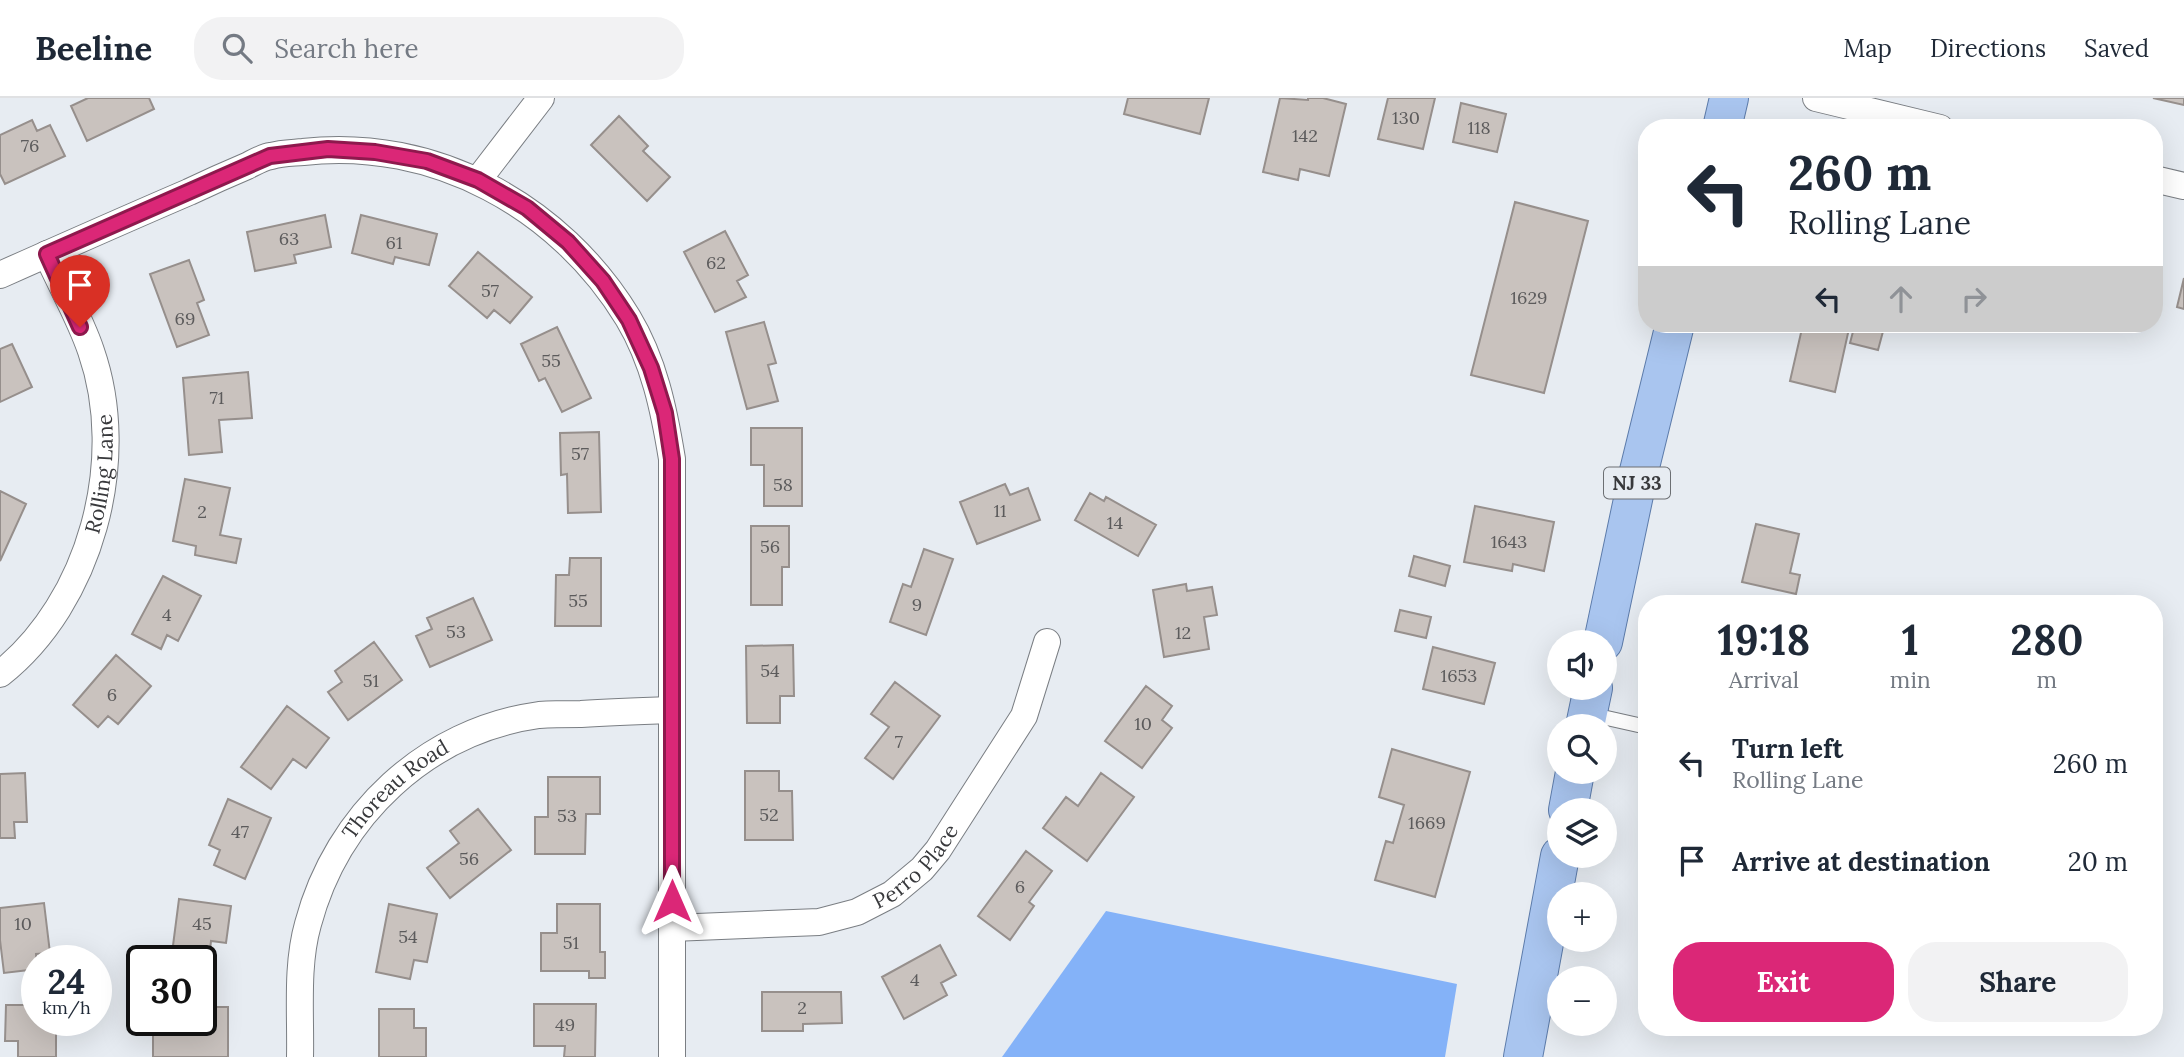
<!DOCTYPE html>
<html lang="en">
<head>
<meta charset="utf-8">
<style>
	body { margin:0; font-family:Lora,serif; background:#f2f2f3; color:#1f2937; height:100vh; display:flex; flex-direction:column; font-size:26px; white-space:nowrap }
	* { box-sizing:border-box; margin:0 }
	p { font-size:23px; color:#747a83 }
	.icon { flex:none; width:38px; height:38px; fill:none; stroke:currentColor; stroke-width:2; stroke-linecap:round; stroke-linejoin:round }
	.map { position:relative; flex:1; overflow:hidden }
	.sheet { position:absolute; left:1638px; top:497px; width:525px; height:441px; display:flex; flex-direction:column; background:#fff; border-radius:28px; box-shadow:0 7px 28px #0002 }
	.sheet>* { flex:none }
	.hud { position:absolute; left:1638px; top:21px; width:525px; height:214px; border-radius:28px; box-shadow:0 7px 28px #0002; background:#fff; color:#1f2937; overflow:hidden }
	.fabs { position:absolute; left:1547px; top:532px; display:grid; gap:14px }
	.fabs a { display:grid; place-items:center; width:70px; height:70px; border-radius:50%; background:#fff; box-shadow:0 7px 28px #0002; font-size:35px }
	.speed { position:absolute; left:21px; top:847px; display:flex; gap:14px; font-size:35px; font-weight:700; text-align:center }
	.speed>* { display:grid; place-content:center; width:91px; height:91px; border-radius:50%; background:#fff; box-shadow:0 7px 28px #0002; line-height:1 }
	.speed small { font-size:18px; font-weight:400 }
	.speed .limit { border:4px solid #111; border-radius:10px; background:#fff; color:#111 }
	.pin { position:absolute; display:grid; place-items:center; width:60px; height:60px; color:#fff; margin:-72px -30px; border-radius:50% 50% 50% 0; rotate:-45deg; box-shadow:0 0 7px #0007 }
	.pin .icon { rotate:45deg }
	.me { position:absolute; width:77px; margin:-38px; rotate:0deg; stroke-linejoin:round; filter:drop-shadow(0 0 5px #0008) }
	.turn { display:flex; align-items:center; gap:24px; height:147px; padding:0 35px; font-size:32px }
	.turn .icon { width:91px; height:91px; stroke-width:2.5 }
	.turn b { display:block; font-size:49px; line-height:60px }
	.lanes { display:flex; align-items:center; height:66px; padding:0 35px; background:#0003; justify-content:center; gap:35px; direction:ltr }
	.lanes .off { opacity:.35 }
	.eta { display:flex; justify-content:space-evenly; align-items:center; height:119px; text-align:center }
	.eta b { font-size:42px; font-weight:700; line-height:49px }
	.action { display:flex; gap:14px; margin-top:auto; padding:14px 35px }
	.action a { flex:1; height:80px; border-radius:28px; background:#db2777; color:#fff; font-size:28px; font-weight:700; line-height:80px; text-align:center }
	.action a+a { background:#f2f2f3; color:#1f2937 }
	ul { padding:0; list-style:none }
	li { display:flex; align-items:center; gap:21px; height:98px; padding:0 35px }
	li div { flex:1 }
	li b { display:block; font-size:26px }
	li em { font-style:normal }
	header { display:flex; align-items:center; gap:42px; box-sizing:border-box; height:98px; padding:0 35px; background:#fff; border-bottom:2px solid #e0e1e3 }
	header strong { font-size:33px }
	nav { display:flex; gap:38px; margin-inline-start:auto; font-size:24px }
	.search { width:490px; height:63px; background:#f2f2f3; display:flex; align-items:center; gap:18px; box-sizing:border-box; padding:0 24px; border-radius:28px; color:#747a83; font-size:26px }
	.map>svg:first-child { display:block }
	.forest { fill:#84b2f8 }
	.building { fill:#c9c2be; stroke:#968f8c; stroke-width:2 }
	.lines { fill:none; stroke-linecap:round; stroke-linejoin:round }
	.service-casing { stroke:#7a7e83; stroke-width:16 }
	.minor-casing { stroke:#7a7e83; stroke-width:28 }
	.primary-casing { stroke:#5c7baa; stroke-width:40 }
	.service { stroke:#fff; stroke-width:14 }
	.minor { stroke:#fff; stroke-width:26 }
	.primary { stroke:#a9c5ef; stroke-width:38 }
	.route-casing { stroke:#8e194d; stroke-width:18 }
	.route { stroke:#db2777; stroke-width:12 }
	.labels { text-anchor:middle; stroke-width:6; stroke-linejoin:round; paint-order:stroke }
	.number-label { font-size:18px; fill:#5c5b5c }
	.shield { fill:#e7ecf2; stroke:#6c6f73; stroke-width:2 }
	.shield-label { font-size:19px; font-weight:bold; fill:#38393c }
	.street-label { font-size:21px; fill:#38393c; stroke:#e7ecf2 }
</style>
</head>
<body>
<header>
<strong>Beeline</strong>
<div class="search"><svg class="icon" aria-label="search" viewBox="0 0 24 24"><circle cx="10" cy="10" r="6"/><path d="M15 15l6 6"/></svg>Search here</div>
<nav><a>Map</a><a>Directions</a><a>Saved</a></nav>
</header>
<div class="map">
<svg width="2184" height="959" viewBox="0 0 2184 959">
	<rect width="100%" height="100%" fill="#e7ecf2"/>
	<path class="forest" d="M1106,813L1457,886L1445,959H1002Z"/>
	<path class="building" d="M88,0H149L154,11L87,43L71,8Z
		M1128,0H1209L1200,36L1124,16Z
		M1280,0L1308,2V0H1323L1346,6L1329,78L1300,71L1298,82L1263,74Z
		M1388,0H1435L1423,51L1378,41Z
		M2153,0H2184V7Z
		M1461,5L1506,16L1497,54L1453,44Z
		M619,18L648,48L643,53L670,79L647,103L591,47Z
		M32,22L37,33L50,27L65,58L5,86L0,76V37Z
		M1515,104L1588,123L1544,295L1471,277Z
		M325,117L331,149L294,157L296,165L255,173L247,134Z
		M361,117L437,136L429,167L395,159L393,166L352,155Z
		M725,133L748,177L737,183L746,199L715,214L684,154Z
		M478,154L532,199L510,225L494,212L487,220L449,188Z
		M189,162L204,202L197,205L209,237L177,249L150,176Z
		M2184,180V211L2177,209Z
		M764,224L776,265L768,267L778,303L747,311L726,234Z
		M1803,226H1850L1835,294L1790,283Z
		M1855,226H1885L1878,252L1850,245Z
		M557,229L591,300L562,314L545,280L539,283L521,246Z
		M12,246L32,289L0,304V251Z
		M248,274L252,320L219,322L222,354L189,357L183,280Z
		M751,330H802V408H764V367H751Z
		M599,334L601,414L568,415L567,376L561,377L560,335Z
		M185,381L230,390L220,437L241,441L236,465L195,457L196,448L173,443Z
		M1005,386L1010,397L1028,390L1040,422L977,446L960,404Z
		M0,393L26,406L0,463Z
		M1090,395L1104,403L1106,399L1156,427L1138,458L1075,422Z
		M1475,408L1554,424L1544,473L1513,466L1512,473L1464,464Z
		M1756,426L1799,436L1790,475L1800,477L1796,496L1742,484Z
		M751,428H789V469H782V507H751Z
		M924,451L953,461L926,537L890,524L903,486L911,489Z
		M1414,458L1450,468L1445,488L1409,478Z
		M570,460H601V528H555L556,477H569Z
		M163,478L201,498L178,543L167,537L161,551L132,536Z
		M1186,486L1187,493L1212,489L1217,517L1204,519L1209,551L1164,559L1153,492Z
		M473,500L492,542L430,569L416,538L432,531L427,520Z
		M1784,500L1809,506H1783Z
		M1400,512L1431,519L1426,540L1395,533Z
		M374,544L402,582L348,622L328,594L342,584L335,573Z
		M793,547L794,598H780V625H747L746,548Z
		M1433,549L1495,565L1484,606L1423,591Z
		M116,557L151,588L118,626L108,618L98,629L73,607Z
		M895,584L940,618L893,681L865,660L889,629L871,616Z
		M1146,588L1172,608L1162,622L1172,630L1142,670L1105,643Z
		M287,608L329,640L306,670L293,661L271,691L241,669Z
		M1392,651L1470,674L1435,799L1375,782L1386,743L1393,745L1404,707L1379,699Z
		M745,673H779V693H792L793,742H745Z
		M25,675L27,724H14L15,740H0V676Z
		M1101,675L1134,699L1087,763L1043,730L1066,699L1078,708Z
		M548,679H600V716H586L585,756H535V719H548Z
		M228,701L271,720L245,781L214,767L220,752L209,747Z
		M478,711L511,752L450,800L427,770L459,745L450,733Z
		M1026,753L1052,773L1029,804L1034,808L1010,842L978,818Z
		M179,801L231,808L226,845L211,843L207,883L201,882V863H171Z
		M44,805L50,855L36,856L37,871L4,875L0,842V810Z
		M389,806L437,816L427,864L414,862L410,881L376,874Z
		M557,806H600V854H605V880H589V873H541V835H557Z
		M940,847L956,877L941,885L947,897L904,921L882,879Z
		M762,894H841L842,925L803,926V933H762Z
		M534,906H596L595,959H564L565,948H534Z
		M6,907H37V922H56V959H18V943H5Z
		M201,909H228V959H153V922H201Z
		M379,911H414V930H426V959H379Z"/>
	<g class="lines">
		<g class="service-casing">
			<path id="service" d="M1589,616L1647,629"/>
		</g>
		<g class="minor-casing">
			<g id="minor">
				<path d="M1816,0L1940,30"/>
				<path d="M2154,81L2184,88"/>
				<path d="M478,82L541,0"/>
				<path d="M0,177C63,149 126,121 189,94C208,85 228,76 247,68C255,64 263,59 271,58C281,55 292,55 303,54C434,39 560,108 628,220C654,263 664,312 672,361V959"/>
				<path id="s1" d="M0,576C91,504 129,362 91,253C80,220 61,188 47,156"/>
				<path id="s2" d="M672,830L819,824L857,814L892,796L922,771L938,752L1024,618L1047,544"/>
				<path id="s3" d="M300,959C301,916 296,868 308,826C337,717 426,633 539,617C553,616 567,616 581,616C612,614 642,613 672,612"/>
			</g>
		</g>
		<g class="primary-casing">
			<path id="primary" d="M1722,30L1729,0
				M1603,544L1639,373L1675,226
				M1585,628L1593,590
				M1568,712L1575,674
				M1523,959L1560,758"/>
		</g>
		<use href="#service" class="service"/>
		<use href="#minor" class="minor"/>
		<use href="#primary" class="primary"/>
	</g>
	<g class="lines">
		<g class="route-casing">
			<path id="route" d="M80,229L47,156L270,58L328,51L375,54L427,63L478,82L527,110L568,144L603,183L629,222L651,270L665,315L672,361V803"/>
		</g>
		<use href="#route" class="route"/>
	</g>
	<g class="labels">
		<g class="number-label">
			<text x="1406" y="26">130</text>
			<text x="1479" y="36">118</text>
			<text x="1305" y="44">142</text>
			<text x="30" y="54">76</text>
			<text x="289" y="147">63</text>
			<text x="394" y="151">61</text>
			<text x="716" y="171">62</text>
			<text x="490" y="199">57</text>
			<text x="1529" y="206">1629</text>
			<text x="185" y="227">69</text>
			<text x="551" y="269">55</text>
			<text x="217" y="306">71</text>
			<text x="580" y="362">57</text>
			<text x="783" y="393">58</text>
			<text x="1000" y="419">11</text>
			<text x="202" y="420">2</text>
			<text x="1115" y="431">14</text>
			<text x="1509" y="450">1643</text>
			<text x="770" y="455">56</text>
			<text x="578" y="509">55</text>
			<text x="917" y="513">9</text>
			<text x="167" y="523">4</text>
			<text x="456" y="540">53</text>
			<text x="1183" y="541">12</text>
			<text x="770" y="579">54</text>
			<text x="1459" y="584">1653</text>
			<text x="371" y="589">51</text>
			<text x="112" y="603">6</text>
			<text x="1143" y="632">10</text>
			<text x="899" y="650">7</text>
			<text x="769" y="723">52</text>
			<text x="567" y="724">53</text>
			<text x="1427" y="731">1669</text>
			<text x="240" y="740">47</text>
			<text x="469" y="767">56</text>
			<text x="1020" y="795">6</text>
			<text x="23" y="832">10</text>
			<text x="202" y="832">45</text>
			<text x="408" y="845">54</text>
			<text x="571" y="851">51</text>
			<text x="915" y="888">4</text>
			<text x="802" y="916">2</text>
			<text x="565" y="933">49</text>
		</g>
		<rect class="shield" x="1604" y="369.5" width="66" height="31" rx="5"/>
		<g class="shield-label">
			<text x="1637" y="392">NJ 33</text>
		</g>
		<g class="street-label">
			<text dy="7" stroke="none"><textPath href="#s1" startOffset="231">Rolling Lane</textPath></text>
			<text dy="7" stroke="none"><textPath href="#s3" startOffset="298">Thoreau Road</textPath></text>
			<text dy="7" stroke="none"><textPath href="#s2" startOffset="262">Perro Place</textPath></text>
		</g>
	</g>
</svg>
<div class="fabs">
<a><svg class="icon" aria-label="sound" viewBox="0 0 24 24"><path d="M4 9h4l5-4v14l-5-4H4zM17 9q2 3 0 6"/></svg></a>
<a><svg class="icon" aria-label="search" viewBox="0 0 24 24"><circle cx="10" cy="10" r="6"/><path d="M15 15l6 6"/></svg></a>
<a><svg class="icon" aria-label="layers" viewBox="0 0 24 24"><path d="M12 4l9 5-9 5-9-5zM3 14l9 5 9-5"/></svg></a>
<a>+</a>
<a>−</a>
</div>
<div class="speed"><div>24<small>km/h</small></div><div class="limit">30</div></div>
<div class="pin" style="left:80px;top:229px;background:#d93025"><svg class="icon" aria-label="arrive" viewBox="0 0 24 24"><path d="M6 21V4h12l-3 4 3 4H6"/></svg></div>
<svg class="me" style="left:672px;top:803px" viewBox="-20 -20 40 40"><path d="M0-17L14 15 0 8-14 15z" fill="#db2777" stroke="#fff" stroke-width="4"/></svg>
<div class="hud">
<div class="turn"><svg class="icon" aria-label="left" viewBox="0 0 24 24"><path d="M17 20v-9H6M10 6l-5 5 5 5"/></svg><div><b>260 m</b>Rolling Lane</div></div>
<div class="lanes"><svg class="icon" aria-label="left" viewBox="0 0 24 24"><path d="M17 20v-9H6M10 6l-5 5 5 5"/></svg><svg class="icon off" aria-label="ahead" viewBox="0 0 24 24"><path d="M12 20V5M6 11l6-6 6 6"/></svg><svg class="icon off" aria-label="right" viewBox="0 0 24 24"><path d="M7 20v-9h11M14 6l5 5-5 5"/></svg></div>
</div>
<section class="sheet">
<div class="eta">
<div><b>19:18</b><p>Arrival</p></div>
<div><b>1</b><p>min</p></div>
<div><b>280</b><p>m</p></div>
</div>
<ul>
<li><svg class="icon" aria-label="left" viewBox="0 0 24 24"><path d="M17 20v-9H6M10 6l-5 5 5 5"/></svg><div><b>Turn left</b><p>Rolling Lane</p></div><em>260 m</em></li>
<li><svg class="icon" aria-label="arrive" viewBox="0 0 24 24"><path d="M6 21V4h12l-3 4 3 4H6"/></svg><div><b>Arrive at destination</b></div><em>20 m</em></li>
</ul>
<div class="action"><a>Exit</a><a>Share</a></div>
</section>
</div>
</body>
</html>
